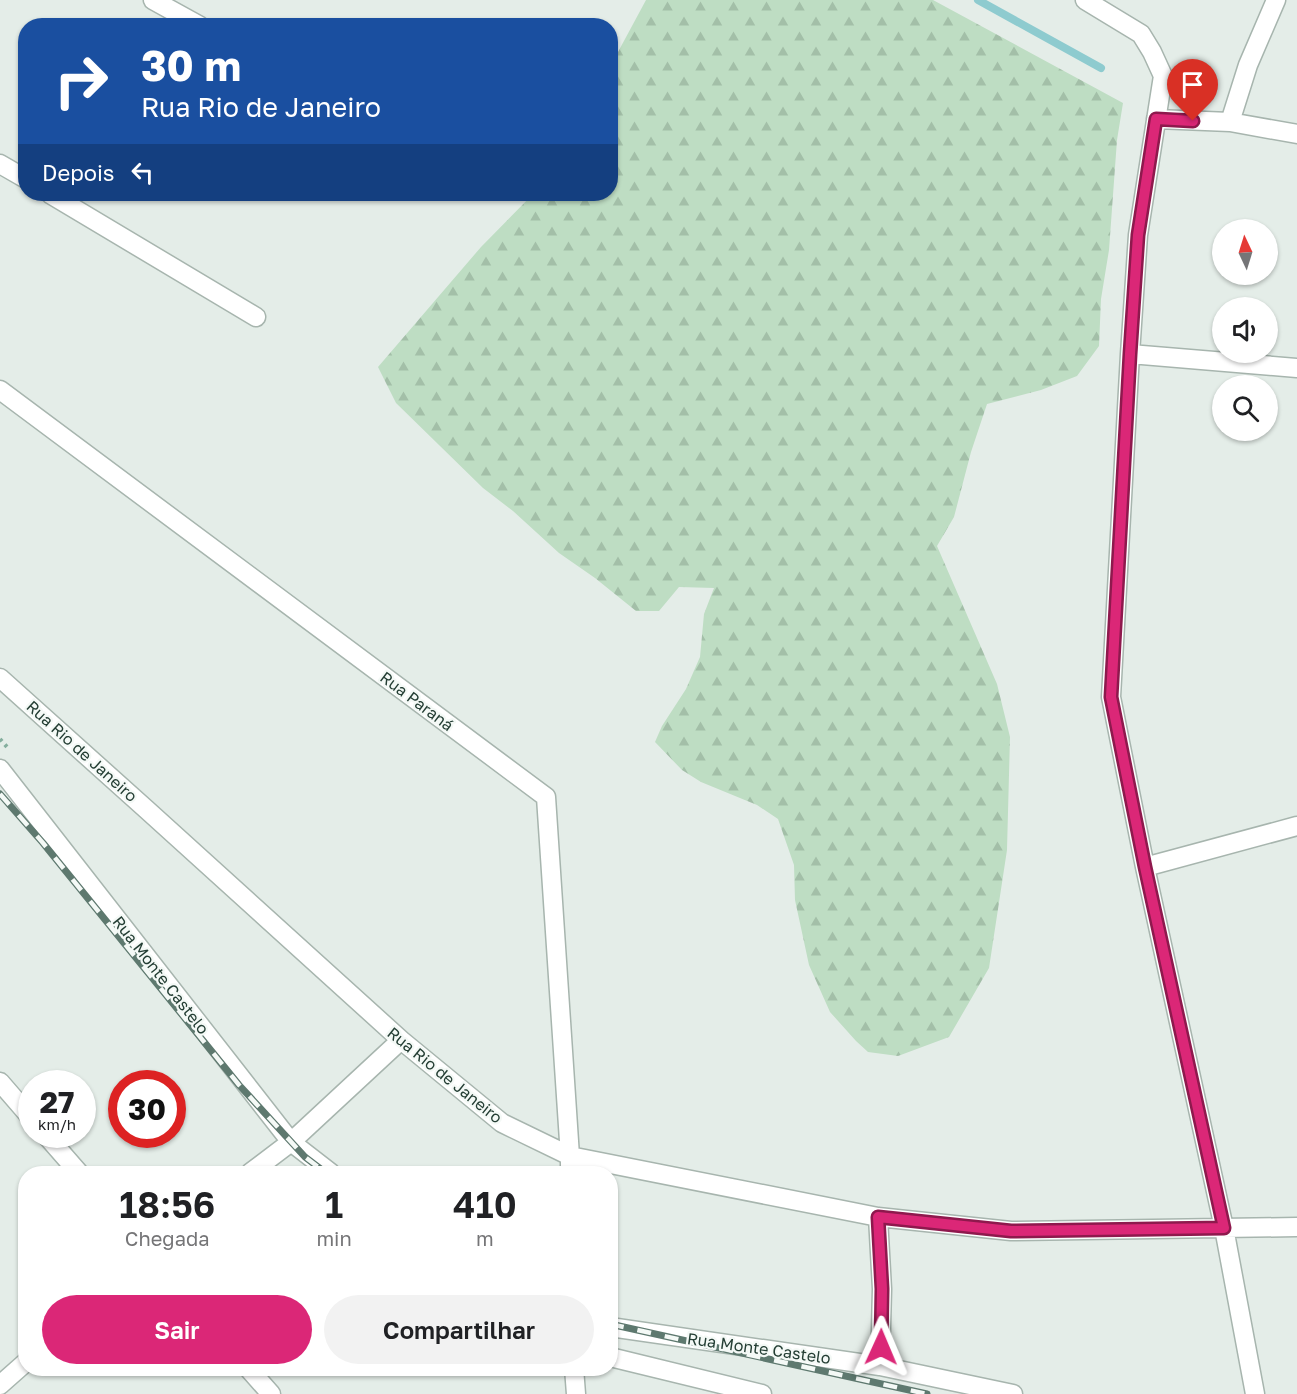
<!DOCTYPE html>
<html lang="pt">
<head>
<meta charset="utf-8">
<style>
	body { margin:0; font-family:"Golos Text",sans-serif; background:#f2f2f2; color:#202124; height:100vh; display:flex; flex-direction:column; font-size:22px; white-space:nowrap }
	* { box-sizing:border-box; margin:0 }
	p { font-size:20px; color:#757577 }
	.icon { flex:none; width:33px; height:33px; fill:none; stroke:currentColor; stroke-width:2; stroke-linecap:round; stroke-linejoin:round }
	.map { position:relative; flex:1; overflow:hidden }
	.panel { position:absolute; left:18px; top:1166px; width:600px; height:210px; display:flex; flex-direction:column; background:#fff; border-radius:24px; box-shadow:0 2px 4px #0004 }
	.panel>* { flex:none }
	.guide { position:absolute; left:18px; top:18px; width:600px; height:183px; border-radius:24px; box-shadow:0 2px 4px #0004; background:#1a4fa0; color:#fff; overflow:hidden }
	.needle { width:39px; rotate:356deg }
	.controls { position:absolute; left:1212px; top:219px; display:grid; gap:12px }
	.controls a { display:grid; place-items:center; width:66px; height:66px; border-radius:50%; background:#fff; box-shadow:0 2px 4px #0004; font-size:30px }
	.speed { position:absolute; left:18px; top:1070px; display:flex; gap:12px; font-size:30px; font-weight:700; text-align:center }
	.speed>* { display:grid; place-content:center; width:78px; height:78px; border-radius:50%; background:#fff; box-shadow:0 2px 4px #0004; line-height:1 }
	.speed small { font-size:15px; font-weight:400 }
	.speed .limit { border:9px solid #d22; background:#fff; color:#111 }
	.pin { position:absolute; display:grid; place-items:center; width:51px; height:51px; color:#fff; margin:-62px -26px; border-radius:50% 50% 50% 0; rotate:-45deg; box-shadow:0 0 6px #0007 }
	.pin .icon { rotate:45deg }
	.me { position:absolute; width:66px; margin:-33px; rotate:1deg; stroke-linejoin:round; filter:drop-shadow(0 0 4px #0008) }
	.turn { display:flex; align-items:center; gap:21px; height:126px; padding:0 24px; font-size:27px }
	.turn .icon { width:78px; height:78px; stroke-width:2.5 }
	.turn b { display:block; font-size:42px; line-height:51px }
	.then { display:flex; align-items:center; height:57px; padding:0 24px; background:#0003; gap:12px; font-size:22px }
	.eta { display:flex; justify-content:space-evenly; align-items:center; height:102px; text-align:center }
	.eta b { font-size:36px; font-weight:600; line-height:42px }
	.button { display:flex; gap:12px; margin-top:auto; padding:12px 24px }
	.button a { flex:1; height:69px; border-radius:36px; background:#db2777; color:#fff; font-size:24px; font-weight:600; line-height:69px; text-align:center }
	.button a+a { background:#f2f2f2; color:#202124 }
	.map>svg:first-child { display:block }
	.forest { fill:url(#forest-firs) }
	.lines { fill:none; stroke-linecap:round; stroke-linejoin:round }
	.stream { stroke:#8ecbcf; stroke-width:8 }
	.street-casing { stroke:#a7b5ae; stroke-width:21 }
	.path { stroke:#85af9e; stroke-width:4; stroke-dasharray:3 4.5; stroke-linecap:butt }
	.street { stroke:#fff; stroke-width:18 }
	.rail-casing { stroke:#5e796f; stroke-width:7 }
	.rail { stroke:#f4f9f6; stroke-width:4.5; stroke-dasharray:14; stroke-linecap:butt }
	.route-casing { stroke:#8e194d; stroke-width:15 }
	.route { stroke:#db2777; stroke-width:10 }
	.labels { text-anchor:middle; stroke-width:4.5; stroke-linejoin:round; paint-order:stroke }
	.street-label { font-size:16px; fill:#243e34; stroke:#f4f9f6 }
</style>
</head>
<body>
<div class="map">
<svg width="1297" height="1394" viewBox="0 0 1297 1394">
	<defs>
		<pattern id="forest-firs" width="22" height="20" patternUnits="userSpaceOnUse" patternTransform="scale(1.5)"><rect width="22" height="20" fill="#beddc3"/><path d="M5 1l3.5 6h-7zM16 11l3.5 6h-7z" fill="#a3bfa8"/></pattern>
	</defs>
	<rect width="100%" height="100%" fill="#e4ede8"/>
	<path class="forest" d="M646,0H933L1123,103L1117,140L1109,250L1101,299L1099,346L1077,376L1041,390L987,404L971,452L954,517L937,546L997,684L1010,737L1007,850L989,968L949,1037L898,1056L868,1052L856,1041L830,1012L809,965L795,900L794,865L778,819L757,805L701,782L682,770L655,742L662,726L686,689L700,657L704,614L714,588L679,587L659,611H636L595,578L559,553L513,511L483,488L396,403L378,367L481,247L533,194H610L611,65Z"/>
	<g class="lines">
		<path class="stream" d="M978,0L1101,68"/>
		<g class="street-casing">
			<path id="street" d="M153,0L200,26
				M1085,0L1141,34L1152,52L1163,76L1138,235L1130,354L1111,697L1145,867L1224,1228L1255,1394
				M1156,119L1230,122L1297,134
				M1230,122L1248,65L1276,0
				M0,164L26,179
				M50,194L256,317
				M1130,354L1297,368
				M0,390L546,797L570,1156V1173
				M0,678L146,809L401,1040L502,1123L570,1156L878,1217L1011,1231L1297,1227
				M0,769L291,1142L331,1173
				M1145,867L1297,826
				M0,1082L32,1119
				M45,1134L79,1173
				M250,1173L291,1142L401,1040
				M878,1217L882,1289L880,1366
				M610,1327L880,1366L1013,1394
				M610,1357L762,1394
				M248,1368L271,1394
				M574,1368L576,1394
				M0,1385L26,1362"/>
		</g>
		<path class="path" d="M0,739L7,747"/>
		<use href="#street" class="street"/>
		<g class="rail-casing">
			<path id="rail" d="M0,794L43,843L239,1085L305,1157L326,1173
				M610,1324L927,1394"/>
		</g>
		<use href="#rail" class="rail"/>
	</g>
	<g class="lines">
		<g class="route-casing">
			<path id="route" d="M881,1347L882,1289L878,1217L1011,1231L1224,1228L1145,867L1111,697L1130,354L1138,235L1156,119L1193,121"/>
		</g>
		<use href="#route" class="route"/>
	</g>
	<g class="labels">
		<g class="street-label">
			<text transform="translate(417 701) rotate(37)" y="6">Rua Paraná</text>
			<text transform="translate(82 751) rotate(42)" y="6">Rua Rio de Janeiro</text>
			<text transform="translate(161 975) rotate(52)" y="6">Rua Monte Castelo</text>
			<text transform="translate(445 1075) rotate(39)" y="6">Rua Rio de Janeiro</text>
			<text transform="translate(759 1348) rotate(8)" y="6">Rua Monte Castelo</text>
		</g>
	</g>
</svg>
<div class="controls">
<a><svg class="needle" viewBox="-14 -14 28 28"><path d="M0-13l5 13h-10z" fill="#e53935"/><path d="M0 13l5-13h-10z" fill="#757577"/></svg></a>
<a><svg class="icon" aria-label="sound" viewBox="0 0 24 24"><path d="M4 9h4l5-4v14l-5-4H4zM17 9q2 3 0 6"/></svg></a>
<a><svg class="icon" aria-label="search" viewBox="0 0 24 24"><circle cx="10" cy="10" r="6"/><path d="M15 15l6 6"/></svg></a>
</div>
<div class="speed"><div>27<small>km/h</small></div><div class="limit">30</div></div>
<div class="pin" style="left:1193px;top:121px;background:#d93025"><svg class="icon" aria-label="arrive" viewBox="0 0 24 24"><path d="M6 21V4h12l-3 4 3 4H6"/></svg></div>
<svg class="me" style="left:881px;top:1347px" viewBox="-20 -20 40 40"><path d="M0-17L14 15 0 8-14 15z" fill="#db2777" stroke="#fff" stroke-width="4"/></svg>
<div class="guide">
<div class="turn"><svg class="icon" aria-label="right" viewBox="0 0 24 24"><path d="M7 20v-9h11M14 6l5 5-5 5"/></svg><div><b>30 m</b>Rua Rio de Janeiro</div></div>
<div class="then">Depois<svg class="icon" aria-label="left" viewBox="0 0 24 24"><path d="M17 20v-9H6M10 6l-5 5 5 5"/></svg></div>
</div>
<section class="panel">
<div class="eta">
<div><b>18:56</b><p>Chegada</p></div>
<div><b>1</b><p>min</p></div>
<div><b>410</b><p>m</p></div>
</div>
<div class="button"><a>Sair</a><a>Compartilhar</a></div>
</section>
</div>
</body>
</html>
